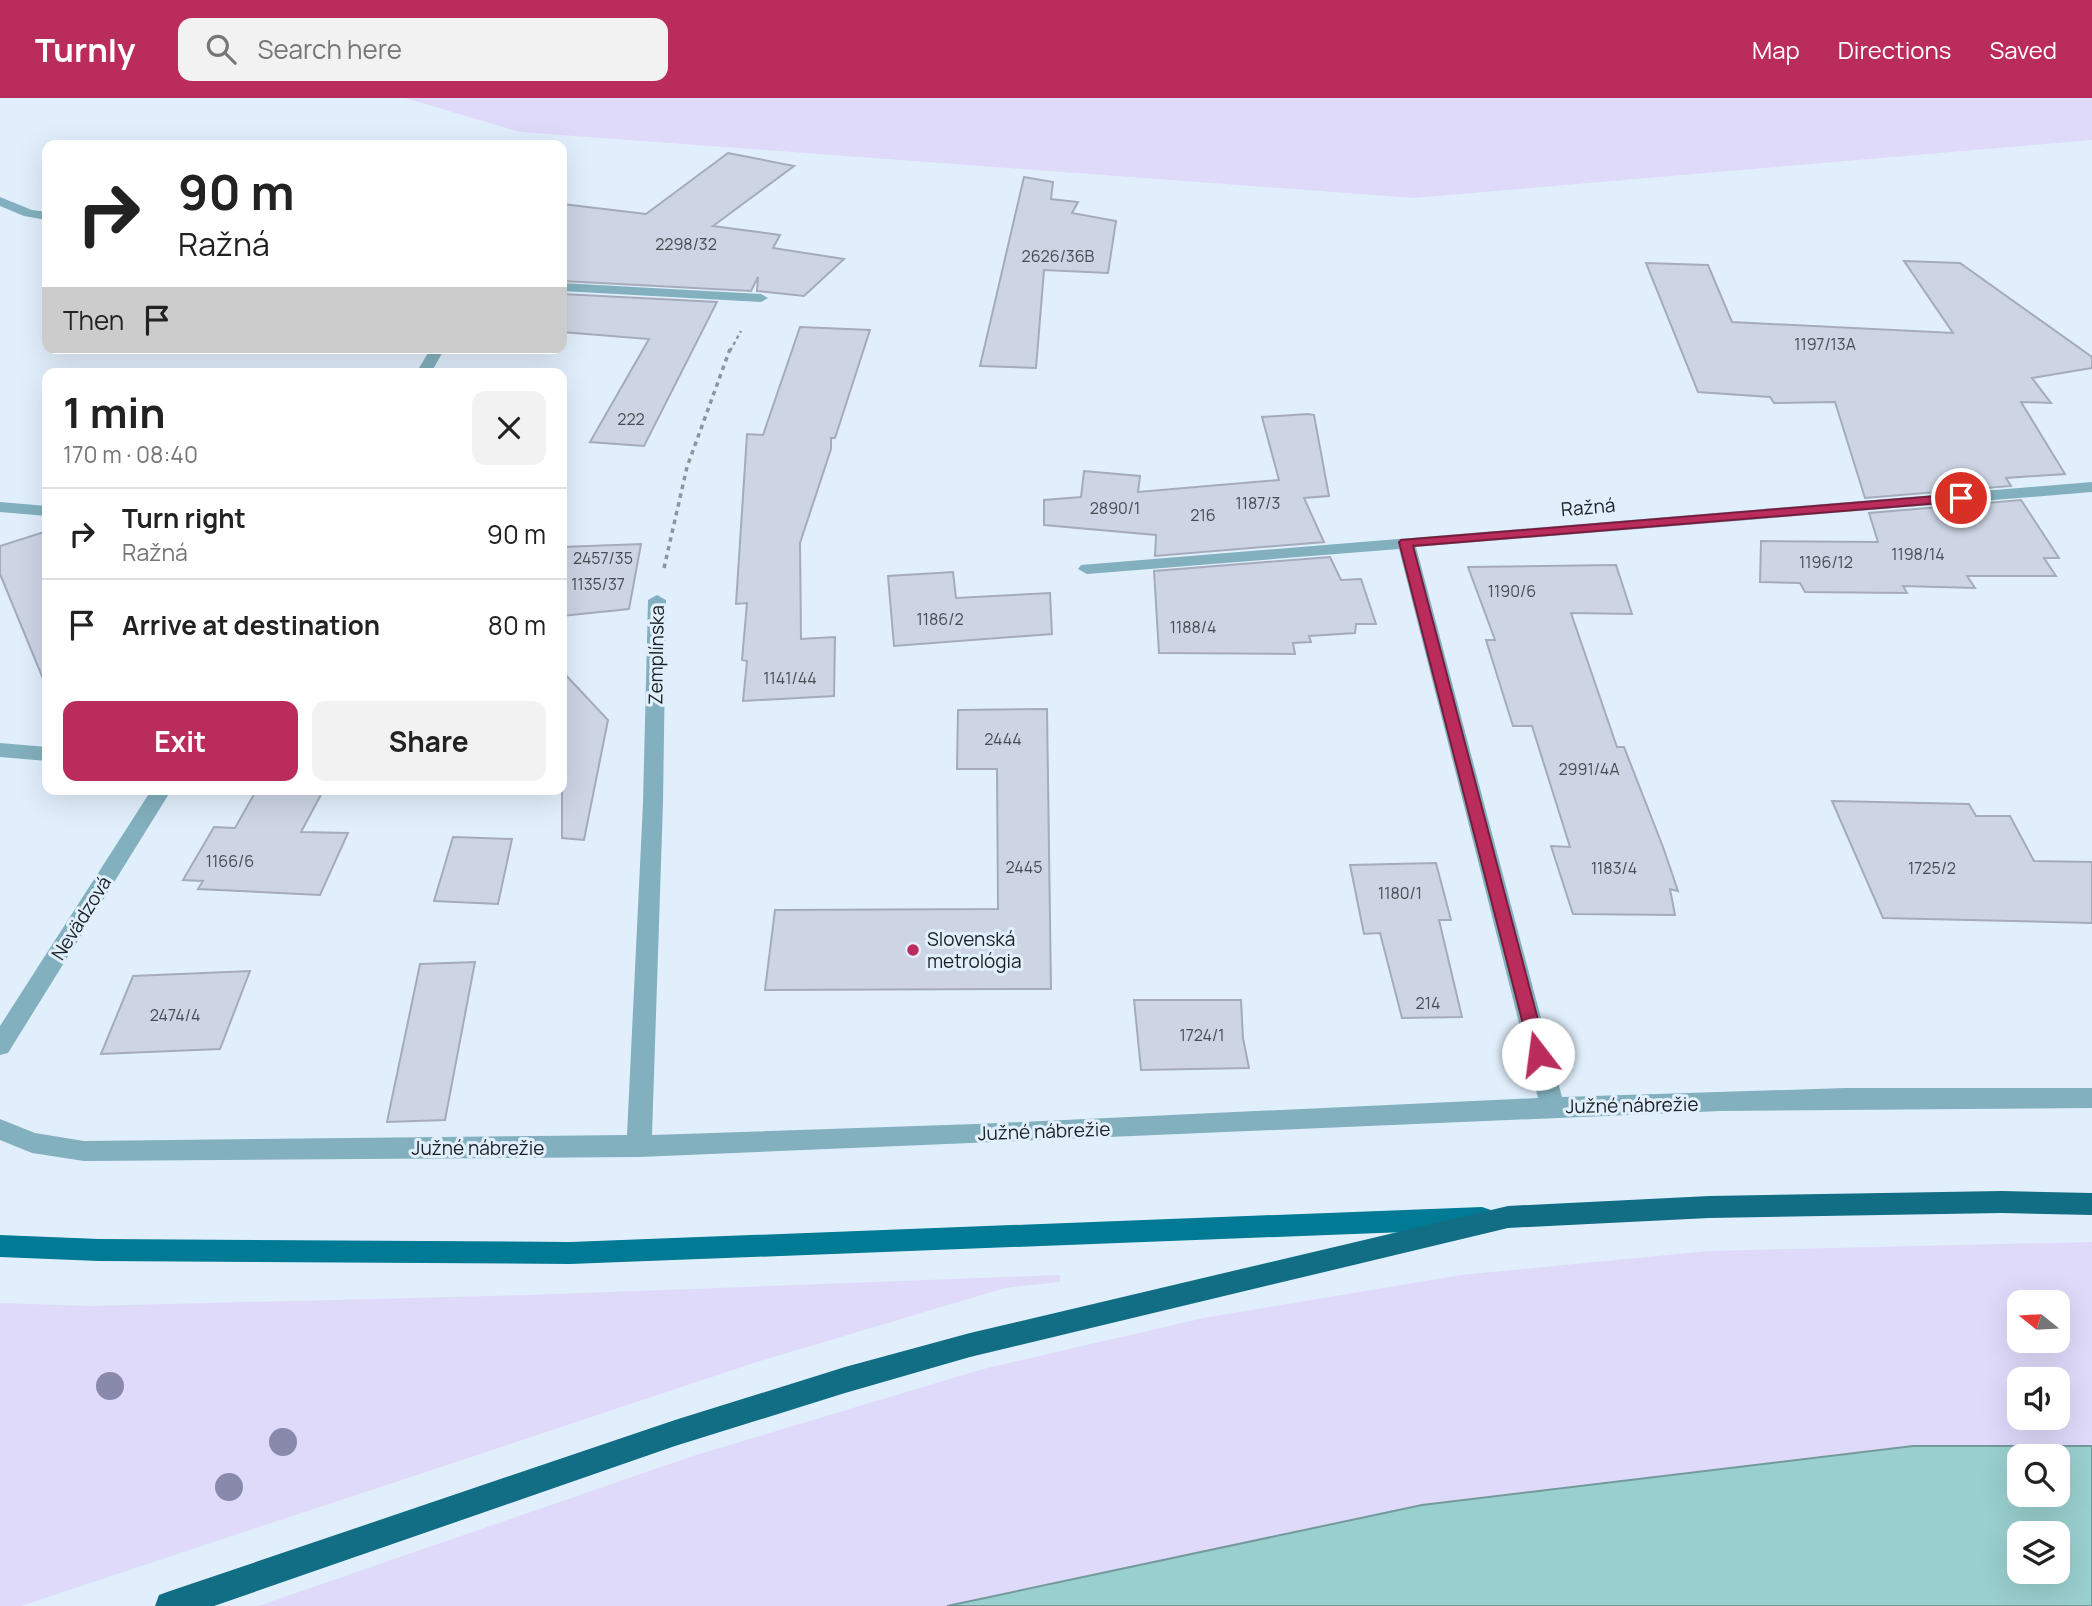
<!DOCTYPE html>
<html lang="en">
<head>
<meta charset="utf-8">
<style>
	body { margin:0; font-family:Manrope,sans-serif; background:#f2f2f2; color:#222; height:100vh; display:flex; flex-direction:column; font-size:26px; white-space:nowrap }
	* { box-sizing:border-box; margin:0 }
	p { font-size:23px; color:#767676 }
	.icon { flex:none; width:38px; height:38px; fill:none; stroke:currentColor; stroke-width:2; stroke-linecap:round; stroke-linejoin:round }
	.map { position:relative; flex:1; overflow:hidden }
	.side { position:absolute; left:42px; top:270px; width:525px; height:427px; display:flex; flex-direction:column; background:#fff; border-radius:14px; box-shadow:0 7px 28px #0002 }
	.side>* { flex:none }
	.guide { position:absolute; left:42px; top:42px; width:525px; height:214px; border-radius:14px; box-shadow:0 7px 28px #0002; background:#fff; color:#222; overflow:hidden }
	.needle { width:46px; rotate:288deg }
	.buttons { position:absolute; left:2007px; top:1192px; display:grid; gap:14px }
	.buttons a { display:grid; place-items:center; width:63px; height:63px; border-radius:14px; background:#fff; box-shadow:0 7px 28px #0002; font-size:35px }
	.pin { position:absolute; display:grid; place-items:center; width:60px; height:60px; color:#fff; margin:-30px; border:4px solid #fff; border-radius:50%; box-shadow:0 2px 7px #0007 }
	.me { position:absolute; width:77px; margin:-38px; rotate:345deg; stroke-linejoin:round; filter:drop-shadow(0 0 5px #0008) }
	.turn { display:flex; align-items:center; gap:24px; height:147px; padding:0 21px; font-size:32px }
	.turn .icon { width:91px; height:91px; stroke-width:2.5 }
	.turn b { display:block; font-size:49px; line-height:60px }
	.then { display:flex; align-items:center; height:66px; padding:0 21px; background:#0003; gap:14px; font-size:26px }
	.round { display:grid; place-items:center; flex:none; width:74px; height:74px; border-radius:14px; background:#f2f2f2 }
	.summary { display:flex; align-items:center; justify-content:space-between; height:119px; padding:0 21px }
	h1 { font-size:42px; font-weight:700; line-height:52px }
	.cta { display:flex; gap:14px; margin-top:auto; padding:14px 21px }
	.cta a { flex:1; height:80px; border-radius:14px; background:#ba2c5c; color:#fff; font-size:28px; font-weight:700; line-height:80px; text-align:center }
	.cta a+a { background:#f2f2f2; color:#222 }
	ul { padding:0; list-style:none }
	li { display:flex; align-items:center; gap:21px; height:91px; padding:0 21px; border-top:2px solid #e0e0e0 }
	li div { flex:1 }
	li b { display:block; font-size:26px }
	li em { font-style:normal }
	header { display:flex; align-items:center; gap:42px; box-sizing:border-box; height:98px; padding:0 35px; background:#ba2c5c; color:#fff }
	header strong { font-size:33px }
	nav { display:flex; gap:38px; margin-inline-start:auto; font-size:24px }
	.search { width:490px; height:63px; background:#f2f2f2; display:flex; align-items:center; gap:18px; box-sizing:border-box; padding:0 24px; border-radius:14px; color:#767676; font-size:26px }
	.map>svg:first-child { display:block }
	.green { fill:#dfdafa; fill-rule:evenodd }
	.water { fill:#9acfcf; stroke:#749a9c; stroke-width:2; fill-rule:evenodd }
	.building { fill:#cdd4e4; stroke:#a5abba; stroke-width:2 }
	.lines { fill:none; stroke-linecap:round; stroke-linejoin:round }
	.path-far1 { stroke:#8b969f; stroke-width:2.5; stroke-dasharray:3.5 3.5; stroke-linecap:butt }
	.path { stroke:#8b969f; stroke-width:3.5; stroke-dasharray:4.5 4.5; stroke-linecap:butt }
	.minor { fill:#83b0be; fill-rule:evenodd }
	.primary { fill:#007a95; fill-rule:evenodd }
	.trunk { fill:#126e84; fill-rule:evenodd }
	.tree { fill:#8989ab }
	.route { fill:#ba2c5c; stroke:#791d3c; stroke-width:2 }
	.poi-dot { fill:#ba2c5c; stroke:#e1effc; stroke-width:2.5 }
	.labels { text-anchor:middle; stroke-width:6; stroke-linejoin:round; paint-order:stroke }
	.number-label { font-size:16px; fill:#474d54 }
	.street-label { font-size:19px; fill:#1a2024; stroke:#e1effc }
	.poi-label { font-size:19px; fill:#1a2024; stroke:#e1effc; text-anchor:start }
</style>
</head>
<body>
<header>
<strong>Turnly</strong>
<div class="search"><svg class="icon" aria-label="search" viewBox="0 0 24 24"><circle cx="10" cy="10" r="6"/><path d="M15 15l6 6"/></svg>Search here</div>
<nav><a>Map</a><a>Directions</a><a>Saved</a></nav>
</header>
<div class="map">
<svg width="2092" height="1508" viewBox="0 0 2092 1508">
	<rect width="100%" height="100%" fill="#e1effc"/>
	<path class="green" d="M405,0H2092V42L1414,100L520,34Z
		M2092,1144V1348H1913L1422,1407L947,1508H258L693,1358L983,1271L1208,1219L1461,1177L1708,1153ZM2020,1204H2058V1242H2020ZM2020,1281H2058V1320H2020Z
		M1060,1177V1184L1005,1190L760,1263L21,1508H0V1205L89,1208L530,1197Z"/>
	<path class="water" d="M1913,1348H2092V1508H947L1422,1407ZM2020,1358H2058V1396H2020ZM2020,1435H2058V1474H2020Z"/>
	<path class="building" d="M728,55L794,68L713,128L780,137L773,150L844,161L804,198L757,193L758,179L751,193L562,183V106L646,116Z
		M1024,79L1053,84L1051,101L1078,104L1072,115L1116,123L1108,175L1044,172L1036,270L980,268Z
		M1904,163L1960,165L2092,259V270L2032,280L2051,305L2021,304L2065,376L2006,380L2011,388L1865,400L1835,304L1774,305L1770,299L1698,294L1646,165L1708,167L1732,224L1953,235Z
		M562,196L717,204L644,348L590,344L649,241L562,234Z
		M800,229L870,232L835,340H831V351L800,445L801,541L835,539L834,598L743,603L747,563L742,562L747,505L736,506L747,336L763,337Z
		M1308,316L1314,317L1329,398L1304,400L1324,444L1155,458L1156,437L1044,427V402L1081,399L1084,373L1140,378L1138,394L1279,382L1262,319Z
		M2021,402L2059,460H2044L2056,478H1967L1975,490L1903,488L1907,495L1805,494L1800,485L1760,484L1761,443L1878,444L1869,415Z
		M47,433V587L46,588L0,476V448Z
		M641,446L629,511L562,518V449Z
		M1330,459L1341,482L1361,481L1376,526H1356L1355,535L1309,538L1311,544L1293,545L1295,556L1159,555L1154,473Z
		M1616,467L1632,516L1571,515L1617,649H1624L1663,749L1678,793L1670,791L1675,817L1573,816L1551,748L1570,749L1532,628H1513L1486,542H1495L1468,469Z
		M953,474L956,500L1050,495L1052,536L894,548L888,478Z
		M562,573L608,622L584,742L562,740Z
		M1047,611L1051,891L765,892L775,812L998,811L997,671H957L958,612Z
		M257,691H324L301,734L348,735L320,797L198,791L203,783L183,782L214,729L235,730Z
		M1832,703L1969,706L1976,718H2010L2034,763L2092,764V825L1883,820Z
		M453,739L512,741L498,806L434,803Z
		M1436,765L1451,822H1439L1462,919L1402,920L1380,835L1364,836L1350,767Z
		M475,864L445,1022L387,1024L420,866Z
		M250,873L220,951L101,956L133,878Z
		M1134,902H1241L1243,940L1249,970L1141,972Z"/>
	<g class="lines">
		<path class="path-far1" d="M730,253L741,233"/>
		<path class="path" d="M664,470L687,369L730,251"/>
		<path class="minor" d="M0,99L32,112L47,114V122L24,118L0,108Z
			M562,185L761,196L768,200L761,204L562,193Z
			M431,250H445L431,275H416Z
			M2092,384V394L1416,449L1562,999L1845,990H2092V1010L1721,1013L639,1059L84,1063L32,1055L0,1042V1021L35,1035L84,1043L627,1037L643,705L648,502L657,497L666,502L663,705L652,1037L976,1026L1538,1000L1399,451L1087,476L1078,471L1081,467Z
			M0,404L47,408V418L0,414Z
			M0,645L47,649V663L0,659Z
			M152,691H172L8,955L0,957V928Z"/>
		<path class="primary" d="M1482,1109L1491,1112L1495,1120L1491,1128L1482,1131L570,1166L99,1163L0,1159V1137L99,1141L570,1144Z"/>
		<path class="trunk" d="M2002,1093L2092,1095V1117L2002,1115L1709,1120L1508,1130L970,1259L845,1295L675,1348L214,1508H155L159,1497L170,1493L675,1322L845,1269L970,1235L1508,1108L1709,1098Z"/>
	</g>
	<g class="tree">
		<circle cx="110" cy="1288" r="14"/>
		<circle cx="283" cy="1344" r="14"/>
		<circle cx="229" cy="1389" r="14"/>
	</g>
	<path class="route" d="M1961,396L1967,400L1965,403L1413,448L1547,956L1545,961H1532L1399,444L1401,442Z"/>
	<circle class="poi-dot" cx="913" cy="852" r="7"/>
	<g class="labels">
		<g class="number-label">
			<text x="686" y="152">2298/32</text>
			<text x="1058" y="164">2626/36B</text>
			<text x="1825" y="252">1197/13A</text>
			<text x="631" y="327">222</text>
			<text x="1258" y="411">1187/3</text>
			<text x="1115" y="416">2890/1</text>
			<text x="1203" y="423">216</text>
			<text x="1918" y="462">1198/14</text>
			<text x="603" y="466">2457/35</text>
			<text x="1826" y="470">1196/12</text>
			<text x="598" y="492">1135/37</text>
			<text x="1512" y="499">1190/6</text>
			<text x="940" y="527">1186/2</text>
			<text x="1193" y="535">1188/4</text>
			<text x="790" y="586">1141/44</text>
			<text x="1003" y="647">2444</text>
			<text x="1589" y="677">2991/4A</text>
			<text x="230" y="769">1166/6</text>
			<text x="1024" y="775">2445</text>
			<text x="1614" y="776">1183/4</text>
			<text x="1932" y="776">1725/2</text>
			<text x="1400" y="801">1180/1</text>
			<text x="1428" y="911">214</text>
			<text x="175" y="923">2474/4</text>
			<text x="1202" y="943">1724/1</text>
		</g>
		<g class="street-label">
			<text transform="translate(1588 409) rotate(-5)" y="7">Ražná</text>
			<text transform="translate(656 557) rotate(-89)" y="7">Zemplínska</text>
			<text transform="translate(81 820) rotate(-58)" y="7">Nevädzová</text>
			<text transform="translate(1632 1007) rotate(-1)" y="7">Južné nábrežie</text>
			<text transform="translate(1044 1033) rotate(-2)" y="7">Južné nábrežie</text>
			<text x="478" y="1057">Južné nábrežie</text>
		</g>
		<g class="poi-label">
			<text x="927" y="848">Slovenská<tspan x="927" dy="22">metrológia</tspan></text>
		</g>
	</g>
</svg>
<div class="buttons">
<a><svg class="needle" viewBox="-14 -14 28 28"><path d="M0-13l5 13h-10z" fill="#e53935"/><path d="M0 13l5-13h-10z" fill="#767676"/></svg></a>
<a><svg class="icon" aria-label="sound" viewBox="0 0 24 24"><path d="M4 9h4l5-4v14l-5-4H4zM17 9q2 3 0 6"/></svg></a>
<a><svg class="icon" aria-label="search" viewBox="0 0 24 24"><circle cx="10" cy="10" r="6"/><path d="M15 15l6 6"/></svg></a>
<a><svg class="icon" aria-label="layers" viewBox="0 0 24 24"><path d="M12 4l9 5-9 5-9-5zM3 14l9 5 9-5"/></svg></a>
</div>
<div class="pin" style="left:1961px;top:400px;background:#d93025"><svg class="icon" aria-label="arrive" viewBox="0 0 24 24"><path d="M6 21V4h12l-3 4 3 4H6"/></svg></div>
<svg class="me" style="left:1538px;top:956px" viewBox="-20 -20 40 40"><circle r="19" fill="#fff"/><path d="M0-13L10 11 0 6-10 11z" fill="#ba2c5c"/></svg>
<div class="guide">
<div class="turn"><svg class="icon" aria-label="right" viewBox="0 0 24 24"><path d="M7 20v-9h11M14 6l5 5-5 5"/></svg><div><b>90 m</b>Ražná</div></div>
<div class="then">Then<svg class="icon" aria-label="arrive" viewBox="0 0 24 24"><path d="M6 21V4h12l-3 4 3 4H6"/></svg></div>
</div>
<section class="side">
<div class="summary"><div><h1>1 min</h1><p>170 m · 08:40</p></div><a class="round"><svg class="icon" aria-label="close" viewBox="0 0 24 24"><path d="M6 6l12 12M18 6L6 18"/></svg></a></div>
<ul>
<li><svg class="icon" aria-label="right" viewBox="0 0 24 24"><path d="M7 20v-9h11M14 6l5 5-5 5"/></svg><div><b>Turn right</b><p>Ražná</p></div><em>90 m</em></li>
<li><svg class="icon" aria-label="arrive" viewBox="0 0 24 24"><path d="M6 21V4h12l-3 4 3 4H6"/></svg><div><b>Arrive at destination</b></div><em>80 m</em></li>
</ul>
<div class="cta"><a>Exit</a><a>Share</a></div>
</section>
</div>
</body>
</html>
